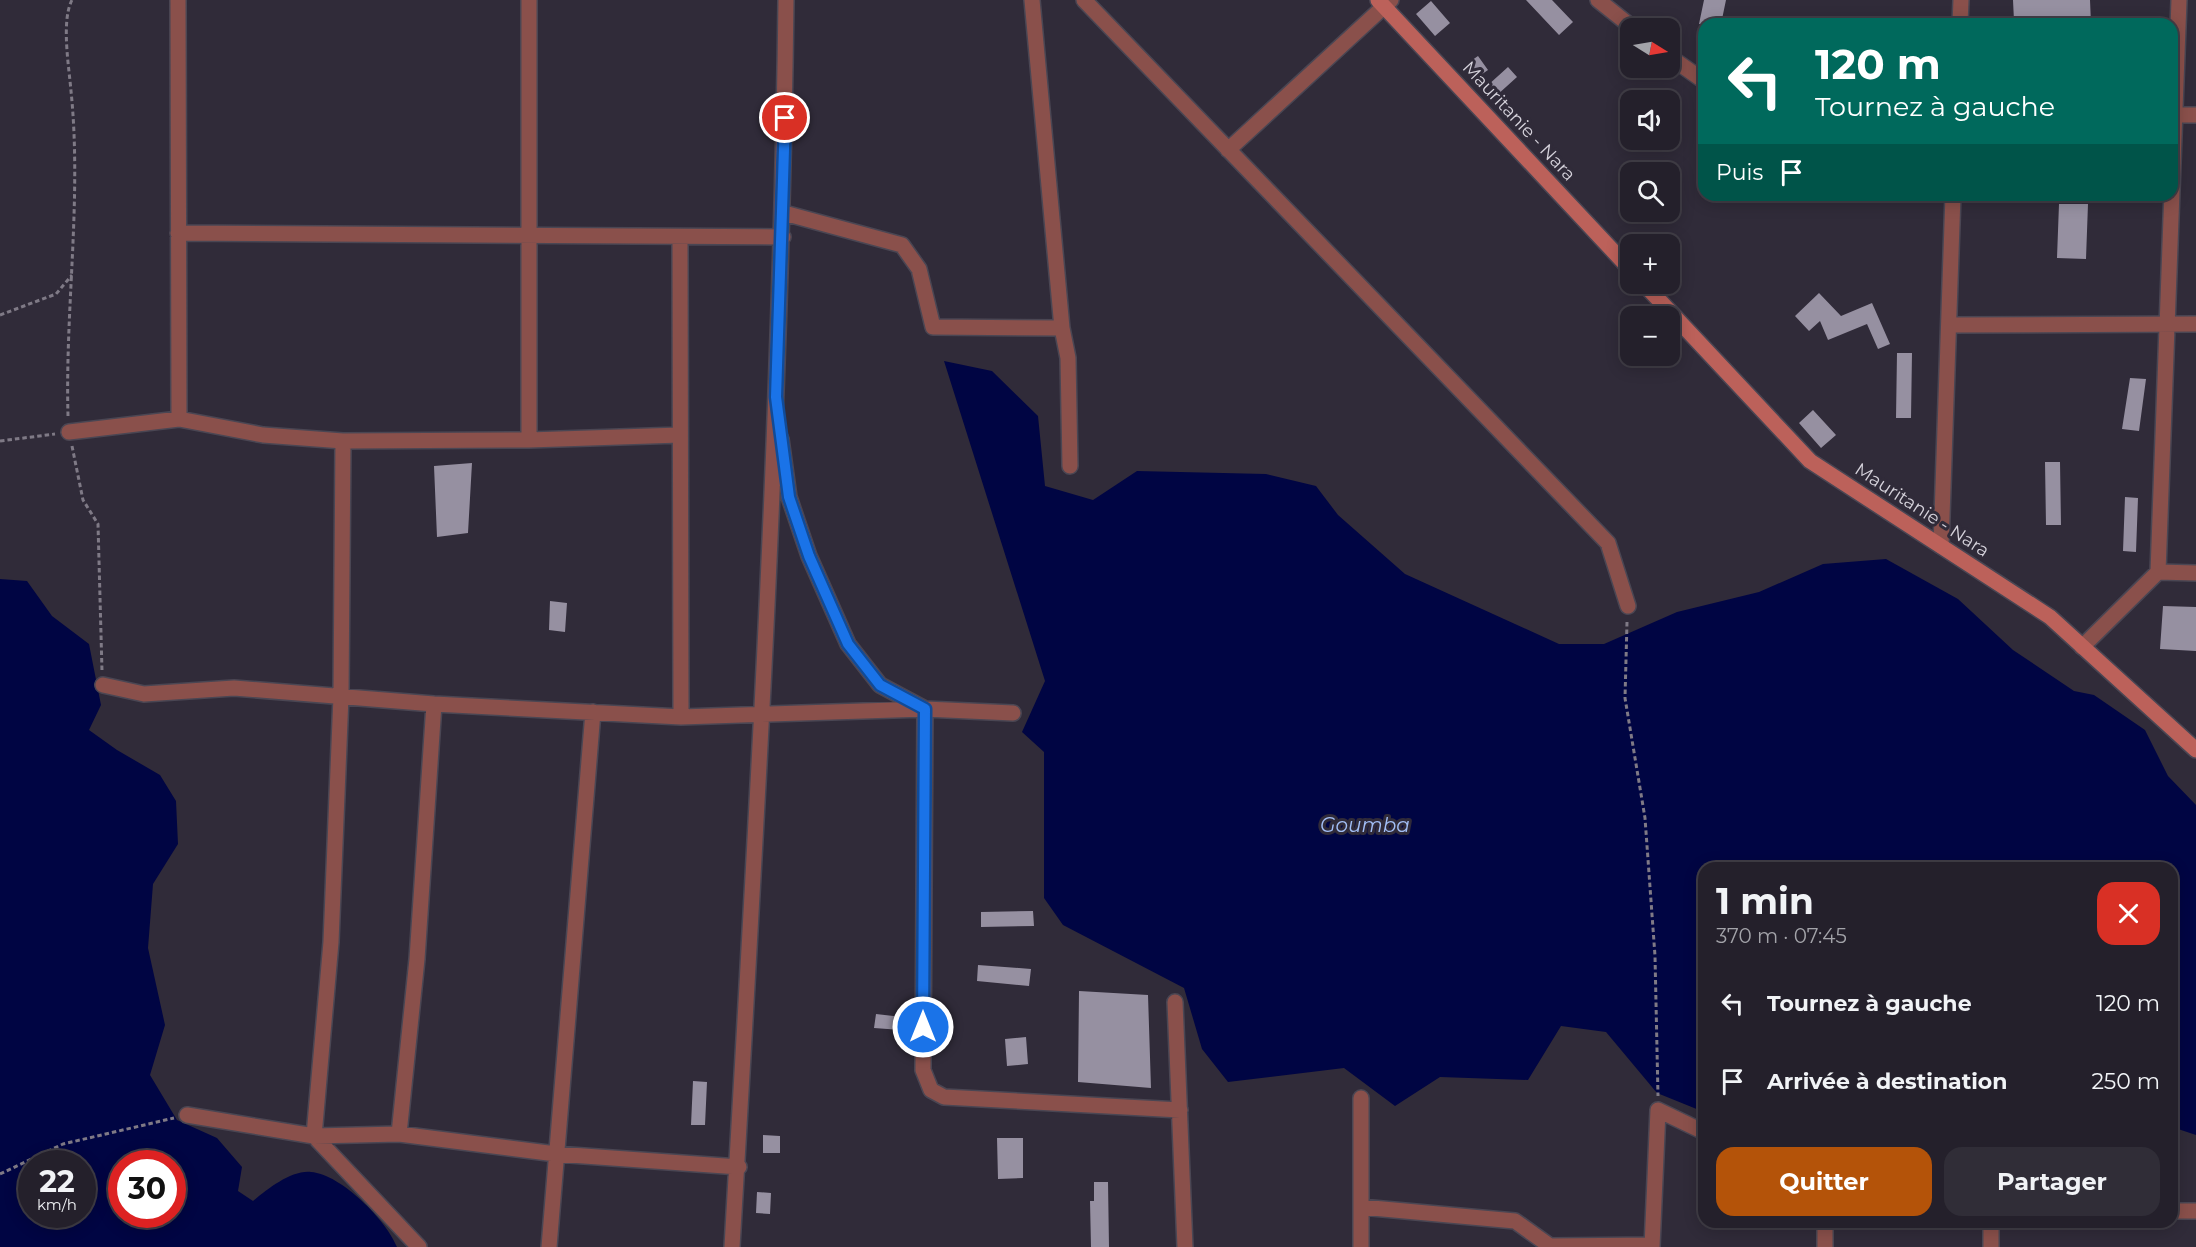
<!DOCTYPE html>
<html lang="fr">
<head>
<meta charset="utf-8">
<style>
	body { margin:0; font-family:Montserrat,sans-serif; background:#302d37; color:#f1f3f6; height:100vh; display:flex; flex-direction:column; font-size:22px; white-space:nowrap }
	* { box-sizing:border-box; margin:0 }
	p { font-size:20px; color:#a3a3a9 }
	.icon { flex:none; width:33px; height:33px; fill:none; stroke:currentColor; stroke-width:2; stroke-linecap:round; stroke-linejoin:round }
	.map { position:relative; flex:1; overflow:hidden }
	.drawer { position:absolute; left:1698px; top:862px; width:480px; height:366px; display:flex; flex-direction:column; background:#24202b; border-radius:18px; box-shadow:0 3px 15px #0003,0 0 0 2px #413e47 }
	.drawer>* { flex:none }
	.guide { position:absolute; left:1698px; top:18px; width:480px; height:183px; border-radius:18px; box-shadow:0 3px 15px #0003,0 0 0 2px #413e47; background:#00695c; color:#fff; overflow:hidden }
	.needle { width:39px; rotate:101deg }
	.fabs { position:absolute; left:1620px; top:18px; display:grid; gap:12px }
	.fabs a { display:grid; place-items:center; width:60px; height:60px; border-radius:12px; background:#24202b; box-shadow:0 3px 15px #0003,0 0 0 2px #413e47; font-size:30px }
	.speed { position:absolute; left:18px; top:1150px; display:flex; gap:12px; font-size:30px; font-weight:700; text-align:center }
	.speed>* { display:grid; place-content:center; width:78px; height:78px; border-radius:50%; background:#24202b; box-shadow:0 3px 15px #0003,0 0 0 2px #413e47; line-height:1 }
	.speed small { font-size:15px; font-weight:400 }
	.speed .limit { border:9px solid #d22; background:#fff; color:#111 }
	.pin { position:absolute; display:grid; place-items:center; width:51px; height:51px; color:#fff; margin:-26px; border:3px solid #fff; border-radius:50%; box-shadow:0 2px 6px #0007 }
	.me { position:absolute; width:66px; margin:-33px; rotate:0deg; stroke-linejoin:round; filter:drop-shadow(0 0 4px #0008) }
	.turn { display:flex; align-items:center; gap:21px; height:126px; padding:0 18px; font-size:27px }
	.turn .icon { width:78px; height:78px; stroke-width:2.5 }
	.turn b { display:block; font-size:42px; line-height:51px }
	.then { display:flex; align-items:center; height:57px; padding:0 18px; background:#0003; gap:12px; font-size:22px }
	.round { display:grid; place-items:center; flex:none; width:63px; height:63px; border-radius:18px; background:#302d37 }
	.summary { display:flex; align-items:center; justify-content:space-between; height:102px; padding:0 18px }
	h1 { font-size:36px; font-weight:700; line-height:45px }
	.primary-button { display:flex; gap:12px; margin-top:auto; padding:12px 18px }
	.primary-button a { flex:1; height:69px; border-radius:18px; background:#b45309; color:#fff; font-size:24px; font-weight:700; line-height:69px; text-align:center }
	.primary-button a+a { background:#302d37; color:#f1f3f6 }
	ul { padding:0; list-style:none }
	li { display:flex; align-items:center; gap:18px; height:78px; padding:0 18px }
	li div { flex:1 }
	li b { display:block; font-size:22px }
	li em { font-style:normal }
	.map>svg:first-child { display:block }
	.water { fill:#000543; fill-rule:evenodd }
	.building { fill:#9690a1 }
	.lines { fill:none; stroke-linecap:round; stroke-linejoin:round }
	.street-casing { stroke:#4a4653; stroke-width:18 }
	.secondary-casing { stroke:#4a4653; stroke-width:18 }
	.path { stroke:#7f7a86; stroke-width:3; stroke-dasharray:4.5 3; stroke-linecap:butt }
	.street { stroke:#8a504b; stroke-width:15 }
	.secondary { stroke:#bc615a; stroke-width:15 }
	.route-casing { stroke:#114b97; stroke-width:15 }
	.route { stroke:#1a73e8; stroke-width:10 }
	.labels { text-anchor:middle; stroke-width:6; stroke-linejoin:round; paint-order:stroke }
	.street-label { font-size:18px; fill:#d5d2db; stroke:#302b39 }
	.water-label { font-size:20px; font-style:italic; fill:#a2bef6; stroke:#302b39 }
</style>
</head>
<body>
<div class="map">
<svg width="2196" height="1247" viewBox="0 0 2196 1247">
	<rect width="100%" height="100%" fill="#302b39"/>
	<path class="water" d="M944,361L992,371L1038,416L1045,486L1093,500L1137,471L1266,474L1316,486L1338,515L1405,574L1559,644H1604L1677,612L1759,592L1823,564L1886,559L1958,599L2013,650L2074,691L2094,695L2145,730L2168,776L2196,805V1135L2172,1127V868H1704V1112L1657,1093L1606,1032L1561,1026L1528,1080L1440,1077L1395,1106L1344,1068L1228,1082L1202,1049L1184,988L1063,925L1044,898V752L1022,732L1045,681Z
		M0,579L27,581L52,616L89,644L101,705L89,730L117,750L160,775L176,801L178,844L153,884L148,948L165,1025L150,1075L177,1120L217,1138L242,1167L238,1191L253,1201C268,1189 291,1170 311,1172C341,1174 387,1221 397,1247H0ZM32,1164H82V1215H32ZM122,1164H172V1215H122Z"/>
	<path class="building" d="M1526,0H1552L1573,22L1559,35Z
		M1704,0H1726L1721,24H1699Z
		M2013,0H2090L2091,24H2077V17L2014,21Z
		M1431,1L1450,23L1435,36L1416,14Z
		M1478,56L1488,70L1475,79L1465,65Z
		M1508,67L1517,77L1496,96L1487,86Z
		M2059,204H2088L2086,259L2057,258Z
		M1819,293L1841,316L1872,303L1890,344L1878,349L1867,324L1828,340L1820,321L1809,331L1795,316Z
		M1897,353H1912L1911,418H1896Z
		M2130,378L2146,379L2139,431L2122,429Z
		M1813,410L1836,435L1821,448L1799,423Z
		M2045,462H2060L2061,525H2046Z
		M472,463L468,533L437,537L434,466Z
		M2125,497L2138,498L2136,552L2123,551Z
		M550,601L567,603L565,632L549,630Z
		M2163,606L2196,607V651L2160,649Z
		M1033,911L1034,926L981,927V912Z
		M978,965L1031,969L1029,986L977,981Z
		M1079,991L1148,995L1151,1088L1078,1082Z
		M876,1014L902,1017L901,1030L874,1028Z
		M1026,1037L1028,1064L1007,1066L1005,1039Z
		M693,1081L707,1082L705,1125H691Z
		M763,1135L780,1136V1153H763Z
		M997,1138H1023V1178L998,1179Z
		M1094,1182H1108L1109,1247H1091L1090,1201H1094Z
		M757,1192L771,1193L770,1214L756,1213Z"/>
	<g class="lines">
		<g class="street-casing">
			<path id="street" d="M178,0L179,419
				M1032,0L1062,328L1068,358L1070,466
				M1084,0L1608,543L1628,606
				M1598,0L1633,28
				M1960,24L1961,0
				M1670,57L1704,81
				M2175,115H2196
				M1228,150L1391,0
				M784,213L902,245L919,269L933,327L1062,328
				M178,233L783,237
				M680,238L681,717
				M1949,325L2196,324
				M69,432L179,419L263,435L343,441L529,440L680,435
				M781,439L789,497L809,556L848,644L880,685L925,709L923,1070L931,1090L944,1097L1180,1110
				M529,440V0
				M343,441L341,696L331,942L314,1136L419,1247
				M1941,546L1953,195
				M2158,572L2179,0
				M2082,647L2158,572L2196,573
				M103,685L144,694L234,688L434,704L681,717L925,709L1013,713
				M1175,1002L1185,1247
				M187,1115L314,1136L399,1134L556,1154L739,1167
				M399,1134L417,959L434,704
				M1361,1207L1515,1221L1550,1246L1652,1245
				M2172,1211H2196
				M1991,1222V1247
				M549,1247L593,712
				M732,1247C756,832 781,416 786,0
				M1361,1247V1098
				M1652,1247L1658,1110L1704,1132
				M1825,1247V1222"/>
		</g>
		<g class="secondary-casing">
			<path id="secondary" d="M1378,0L1630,269
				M1644,284L1810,461L2050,617L2196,750"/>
		</g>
		<path class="path" d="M0,315L56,294L72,275
			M68,416C65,308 82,199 71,91C69,67 61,21 72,0
			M0,441L55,434
			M72,446L83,500L98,524L102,671
			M1627,622L1625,698L1645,818L1655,956L1658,1096
			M0,1174L63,1144L174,1118"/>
		<use href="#street" class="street"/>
		<use href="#secondary" class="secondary"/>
	</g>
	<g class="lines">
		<g class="route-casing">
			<path id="route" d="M785,118L776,397L789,497L809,556L848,644L880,685L925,709L923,1027"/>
		</g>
		<use href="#route" class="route"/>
	</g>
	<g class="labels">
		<g class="street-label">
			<text transform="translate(1519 121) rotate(47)" y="6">Mauritanie - Nara</text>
			<text transform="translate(1922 510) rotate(33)" y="6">Mauritanie - Nara</text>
		</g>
		<g class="water-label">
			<text x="1365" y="832">Goumba</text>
		</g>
	</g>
</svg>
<div class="fabs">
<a><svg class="needle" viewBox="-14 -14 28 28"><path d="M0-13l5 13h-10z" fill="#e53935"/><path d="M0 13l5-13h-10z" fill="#a3a3a9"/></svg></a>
<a><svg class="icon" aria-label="sound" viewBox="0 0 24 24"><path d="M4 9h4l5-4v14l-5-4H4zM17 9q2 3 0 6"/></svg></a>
<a><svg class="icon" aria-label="search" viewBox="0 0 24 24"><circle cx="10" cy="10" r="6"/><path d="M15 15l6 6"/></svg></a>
<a>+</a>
<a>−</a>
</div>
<div class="speed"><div>22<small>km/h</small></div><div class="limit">30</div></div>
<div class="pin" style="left:785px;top:118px;background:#d93025"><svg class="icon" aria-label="arrive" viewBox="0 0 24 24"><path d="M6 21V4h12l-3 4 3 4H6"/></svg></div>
<svg class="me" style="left:923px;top:1027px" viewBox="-20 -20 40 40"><circle r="17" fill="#1a73e8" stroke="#fff" stroke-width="3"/><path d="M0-11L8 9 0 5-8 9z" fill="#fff"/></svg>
<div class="guide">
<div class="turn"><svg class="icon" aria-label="left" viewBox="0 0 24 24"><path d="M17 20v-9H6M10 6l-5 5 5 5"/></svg><div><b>120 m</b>Tournez à gauche</div></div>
<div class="then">Puis<svg class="icon" aria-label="arrive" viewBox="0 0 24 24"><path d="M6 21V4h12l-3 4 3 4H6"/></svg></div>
</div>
<section class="drawer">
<div class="summary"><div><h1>1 min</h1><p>370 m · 07:45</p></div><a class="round" style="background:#d93025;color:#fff"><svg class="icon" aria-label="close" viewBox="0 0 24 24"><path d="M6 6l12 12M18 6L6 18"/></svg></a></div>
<ul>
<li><svg class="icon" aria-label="left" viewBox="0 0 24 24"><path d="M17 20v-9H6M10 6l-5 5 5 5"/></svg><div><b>Tournez à gauche</b></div><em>120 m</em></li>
<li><svg class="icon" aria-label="arrive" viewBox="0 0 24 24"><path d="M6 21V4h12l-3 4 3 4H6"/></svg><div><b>Arrivée à destination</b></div><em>250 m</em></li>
</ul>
<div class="primary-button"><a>Quitter</a><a>Partager</a></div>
</section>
</div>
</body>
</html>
